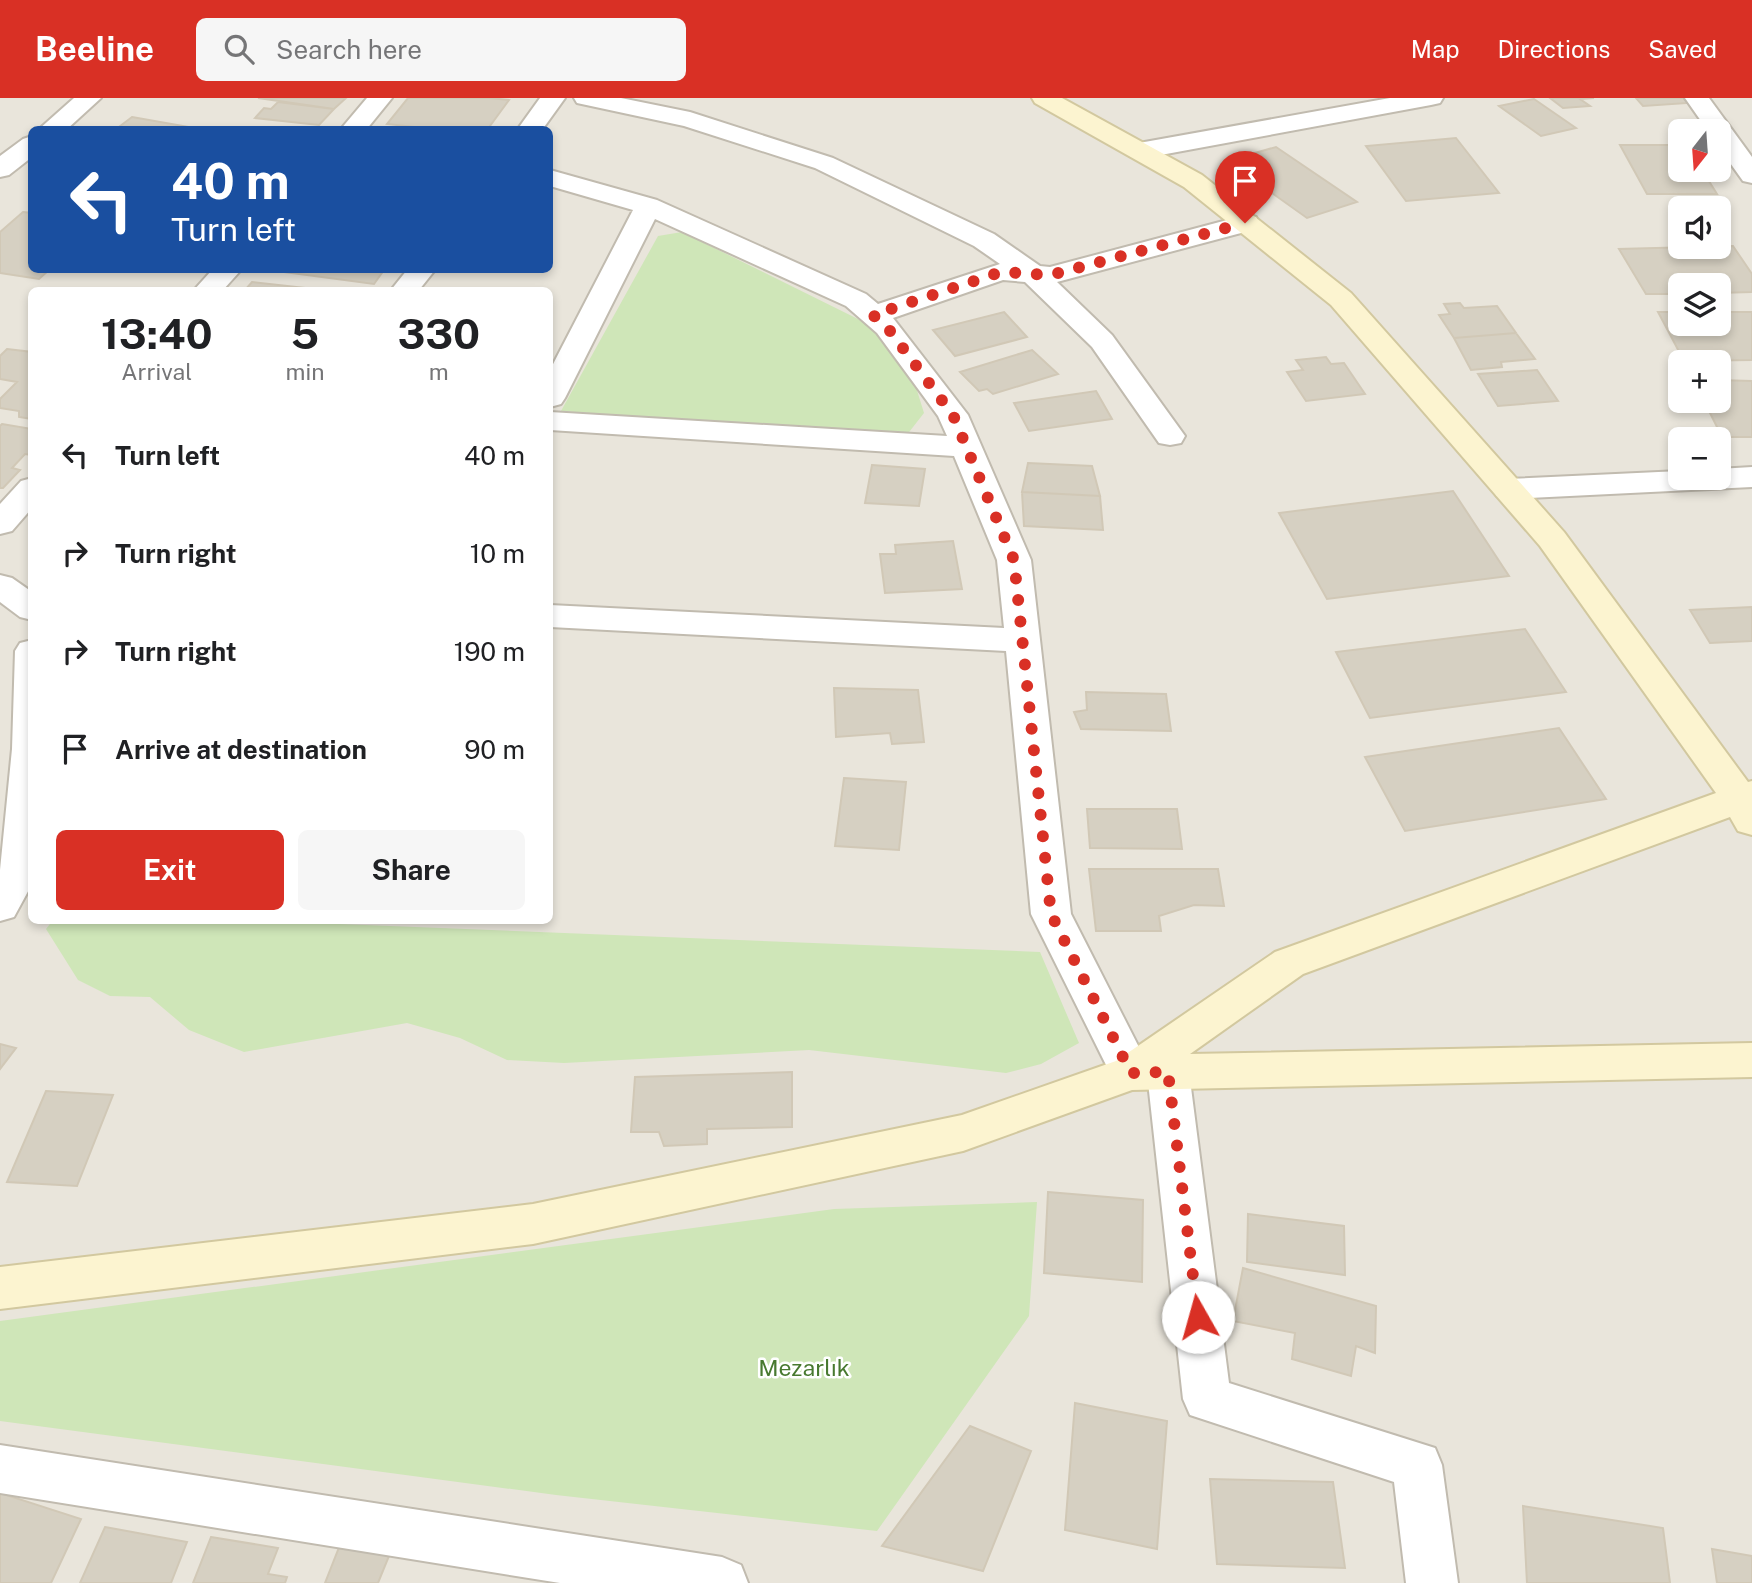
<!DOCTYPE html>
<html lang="en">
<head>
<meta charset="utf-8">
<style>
	body { margin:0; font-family:"Public Sans",sans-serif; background:#f6f6f6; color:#202124; height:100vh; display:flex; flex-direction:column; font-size:26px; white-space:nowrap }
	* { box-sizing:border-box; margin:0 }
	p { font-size:23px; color:#757577 }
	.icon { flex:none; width:38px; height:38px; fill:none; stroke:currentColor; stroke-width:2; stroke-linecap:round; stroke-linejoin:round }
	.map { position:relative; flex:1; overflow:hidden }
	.details { position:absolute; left:28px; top:189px; width:525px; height:637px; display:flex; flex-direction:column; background:#fff; border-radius:10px; box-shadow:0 4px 10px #0003 }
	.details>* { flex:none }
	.guide { position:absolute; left:28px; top:28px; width:525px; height:147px; border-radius:10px; box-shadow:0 4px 10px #0003; background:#1a4fa0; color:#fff; overflow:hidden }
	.needle { width:46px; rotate:197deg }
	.tools { position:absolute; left:1668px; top:21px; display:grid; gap:14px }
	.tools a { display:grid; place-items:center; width:63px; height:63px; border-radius:10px; background:#fff; box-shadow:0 4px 10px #0003; font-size:35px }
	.pin { position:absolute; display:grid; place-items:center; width:60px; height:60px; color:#fff; margin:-72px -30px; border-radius:50% 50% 50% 0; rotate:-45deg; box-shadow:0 0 7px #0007 }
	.pin .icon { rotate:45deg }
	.me { position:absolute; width:77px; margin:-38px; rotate:353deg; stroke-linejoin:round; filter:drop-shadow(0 0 5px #0008) }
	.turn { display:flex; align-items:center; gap:24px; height:147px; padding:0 28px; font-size:32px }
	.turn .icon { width:91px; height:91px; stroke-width:2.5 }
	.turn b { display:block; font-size:49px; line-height:60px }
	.eta { display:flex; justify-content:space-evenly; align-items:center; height:119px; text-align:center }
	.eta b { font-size:42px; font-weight:700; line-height:49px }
	.action { display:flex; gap:14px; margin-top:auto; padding:14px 28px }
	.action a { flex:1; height:80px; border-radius:10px; background:#d93025; color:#fff; font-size:28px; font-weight:700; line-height:80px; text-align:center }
	.action a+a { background:#f6f6f6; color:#202124 }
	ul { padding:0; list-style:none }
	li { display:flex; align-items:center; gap:21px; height:98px; padding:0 28px }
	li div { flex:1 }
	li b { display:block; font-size:26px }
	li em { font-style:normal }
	header { display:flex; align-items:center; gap:42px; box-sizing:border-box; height:98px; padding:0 35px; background:#d93025; color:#fff }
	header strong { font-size:33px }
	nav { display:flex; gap:38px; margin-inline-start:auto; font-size:24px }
	.search { width:490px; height:63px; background:#f6f6f6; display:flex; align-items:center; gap:18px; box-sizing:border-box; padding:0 24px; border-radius:10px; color:#757577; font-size:26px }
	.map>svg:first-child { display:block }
	.residential { fill:#e9e5db; fill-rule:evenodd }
	.green { fill:#cfe6b8 }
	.building { fill:#d6d0c2; stroke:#d1c8b6; stroke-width:2 }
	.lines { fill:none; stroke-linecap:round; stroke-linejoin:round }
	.street-casing { stroke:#c1bbaf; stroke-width:4 }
	.secondary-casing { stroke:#d2c89f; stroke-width:4 }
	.street { fill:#fff; fill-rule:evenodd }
	.secondary { fill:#fcf4d0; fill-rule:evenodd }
	.route { stroke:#d93025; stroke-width:12; stroke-dasharray:0 21.6 }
	.labels { text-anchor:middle; stroke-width:5; stroke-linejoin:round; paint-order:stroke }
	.near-park-label { font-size:23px; fill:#487930; stroke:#fff }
</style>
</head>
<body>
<header>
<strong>Beeline</strong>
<div class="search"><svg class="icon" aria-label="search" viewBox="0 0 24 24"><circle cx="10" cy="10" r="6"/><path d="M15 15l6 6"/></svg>Search here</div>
<nav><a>Map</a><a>Directions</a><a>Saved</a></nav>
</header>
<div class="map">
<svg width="1752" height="1485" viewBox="0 0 1752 1485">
	<rect width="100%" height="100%" fill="#f5f3ed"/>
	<path class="residential" d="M0,0H1752V1485H0ZM32,32H550V172H32ZM1680,33H1718V72H1680ZM1680,110H1718V149H1680ZM1680,187H1718V226H1680ZM32,192H550V822H32ZM1680,264H1718V303H1680ZM1680,341H1718V380H1680Z"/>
	<path class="green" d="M682,134L860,222L892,249L915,286L924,315L906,338L561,313L658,138Z
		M53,822L264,823L1040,854L1079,945L1041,966L1006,975L809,952L564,965L507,962L460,940L407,925L244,954L189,932L150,899L110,898L78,882L46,831Z
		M1037,1104L1029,1218L877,1433L556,1397L0,1323V1223L834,1111Z"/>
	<path class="building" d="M258,0H346L334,11Z
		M408,0H489L509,2L487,32H443L387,26Z
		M1550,0H1594L1580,1L1590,8L1563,10Z
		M1636,0H1683L1688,5L1643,8Z
		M1534,1L1576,30L1541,38L1499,8Z
		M278,4L334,11L319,27L255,20L264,10L271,11Z
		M132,19L189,29L185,32H115Z
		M1456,40L1499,95L1406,103L1366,48Z
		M1620,47H1680V72H1702L1717,96H1647Z
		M1276,49L1357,104L1307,120L1227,63Z
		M23,114L32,115V172H49L39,181L0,175V134Z
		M1733,148L1752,176V194L1718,195V187H1680V196H1646L1619,151Z
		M269,172H384L374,186Z
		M252,184L323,192H245Z
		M1460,205L1464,210L1497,208L1516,235L1454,240L1439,217L1450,216L1444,206Z
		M1004,214L1027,239L955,258L933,232Z
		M1658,214H1680V226H1718V214H1752V262L1684,263Z
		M1516,235L1535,261L1501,264L1502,269L1471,272L1454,240Z
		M7,251L32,254V321L19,319V313L0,310V301L17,284L0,281V258Z
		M1032,252L1058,276L993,296L987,291L979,293L960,274Z
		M1326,259L1331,266L1344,265L1365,296L1306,303L1287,274L1303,272L1296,262Z
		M1537,272L1558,303L1498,308L1478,276Z
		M1718,282L1752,283V339H1722L1704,303H1718Z
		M1096,293L1112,321L1029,333L1014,305Z
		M2,326L32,331V357L25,356L12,370L20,372L3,390H0V328Z
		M1028,365L1092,368L1100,398L1022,394Z
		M872,367L925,371L919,408L865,405Z
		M1453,393L1509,478L1327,501L1279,415Z
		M1022,394L1100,398L1103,432L1024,428Z
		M953,443L962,491L885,495L880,456H896L895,447Z
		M1752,509V543L1710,545L1690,512Z
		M1525,531L1566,594L1370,620L1336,554Z
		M834,590L918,592L924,644L892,646L890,635L836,639Z
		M1086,594L1166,596L1171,633L1081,631L1074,614L1087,612Z
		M1559,630L1606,701L1405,733L1365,659Z
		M844,680L906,684L899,752L835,748Z
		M1087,711H1177L1182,751L1090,750Z
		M1089,771H1218L1224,808L1194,807L1159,818L1161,833H1096Z
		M0,946L16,950L0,971Z
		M792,974V1029L707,1031V1046L664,1048L659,1034H631L635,979Z
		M46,993L113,997L77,1088L7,1084Z
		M1048,1094L1143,1102L1142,1184L1044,1175Z
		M1248,1116L1344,1128L1345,1177L1247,1164Z
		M1243,1170L1376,1208L1375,1255L1356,1248L1351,1278L1292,1261L1295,1235L1233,1223Z
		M1075,1305L1167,1323L1157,1451L1065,1432Z
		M970,1328L1031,1353L983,1473L882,1448Z
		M1210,1381L1333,1384L1345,1470L1217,1466Z
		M0,1395L81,1421L51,1485H0Z
		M1523,1408L1663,1430L1670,1485H1527Z
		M105,1429L187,1444L171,1485H80Z
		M211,1439L278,1450L268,1476L287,1479L285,1485H193Z
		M340,1447L389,1458L378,1485H325Z
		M1712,1451L1752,1458V1485H1717Z"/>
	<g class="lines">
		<g class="street-casing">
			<path id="street" d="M74,0H101L66,32H38Z
				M367,0H392L366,32H340Z
				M540,0H565L542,32H517Z
				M574,0H621L690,14L833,60L994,136L1040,168L1050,169L1246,117L1256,119L1259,125L1256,131L1057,184L1112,237L1185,338L1181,345L1170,347L1159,345L1092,249L1025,184L1003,182L893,220L968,317L1031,462L1071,816L1149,969L1153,962L1168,957L1183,962L1189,974L1229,1285L1435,1350L1442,1367L1458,1485H1406L1394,1384L1190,1317L1183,1301L1148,984L1131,992L1116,987L1031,816L1006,553L550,529V507L1004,530L997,462L954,358L550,332V314L947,338L938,318L877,235L846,208L655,121L565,300L561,306L550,309V272L633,112L550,88V72L657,102L866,196L878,206L1000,166L974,148L815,70L684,28L577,5Z
				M1390,0H1443L1440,5L1431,7L1139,61L1130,58L1126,53L1130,48L1139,45Z
				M1685,0H1709L1752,59V85L1743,83L1718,48V33H1708Z
				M32,38V59L9,77L0,79V58L23,41Z
				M212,172H241L223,192H194Z
				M407,172H435L419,192H391Z
				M1752,369V389L1508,401L1497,398L1492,391L1497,384L1508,381L1680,373V380H1718V371Z
				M32,380V410L12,433L0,436V406L21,383Z
				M0,477L12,480L32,494V522L20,519L0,504Z
				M32,542V786L14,819L0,823V772L12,651L15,553L20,545Z
				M0,1347L722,1459L741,1467L748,1485H560L0,1395Z"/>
		</g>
		<g class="secondary-casing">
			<path id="secondary" d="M1032,0H1062L1202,77L1351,195L1564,434L1748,684L1752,683V737L1738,733L1730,719L1303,876L1190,956L1752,945V979L1132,992L963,1053L533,1146L0,1211V1169L533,1106L962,1017L1116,963L1275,854L1716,695L1540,448L1331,207L1184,89L1035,5Z"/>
		</g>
		<use href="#street" class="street"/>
		<use href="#secondary" class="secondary"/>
	</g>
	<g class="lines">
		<path class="route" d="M1198,1219L1168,974L1131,975L1051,816L1014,462L953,317L887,229L873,217L1001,174L1051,177L1245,125"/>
	</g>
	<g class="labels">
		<g class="near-park-label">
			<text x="804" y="1278">Mezarlık</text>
		</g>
	</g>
</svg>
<div class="tools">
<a><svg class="needle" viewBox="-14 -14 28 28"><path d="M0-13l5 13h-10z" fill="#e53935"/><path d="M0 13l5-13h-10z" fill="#757577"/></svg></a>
<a><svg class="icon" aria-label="sound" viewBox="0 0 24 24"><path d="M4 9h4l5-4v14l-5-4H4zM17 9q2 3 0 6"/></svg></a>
<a><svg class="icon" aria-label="layers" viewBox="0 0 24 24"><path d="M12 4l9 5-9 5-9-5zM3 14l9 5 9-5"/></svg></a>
<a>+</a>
<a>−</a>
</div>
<div class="pin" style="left:1245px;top:125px;background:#d93025"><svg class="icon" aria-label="arrive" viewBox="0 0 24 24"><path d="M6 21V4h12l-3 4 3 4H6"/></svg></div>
<svg class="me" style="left:1198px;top:1219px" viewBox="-20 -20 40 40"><circle r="19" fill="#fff"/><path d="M0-13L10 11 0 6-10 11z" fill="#d93025"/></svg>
<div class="guide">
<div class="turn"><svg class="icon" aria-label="left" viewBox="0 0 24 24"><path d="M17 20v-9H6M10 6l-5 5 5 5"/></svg><div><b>40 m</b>Turn left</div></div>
</div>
<section class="details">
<div class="eta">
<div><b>13:40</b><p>Arrival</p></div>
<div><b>5</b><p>min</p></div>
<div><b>330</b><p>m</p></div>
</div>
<ul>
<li><svg class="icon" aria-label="left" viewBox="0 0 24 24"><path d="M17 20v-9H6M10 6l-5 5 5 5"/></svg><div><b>Turn left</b></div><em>40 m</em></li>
<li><svg class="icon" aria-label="right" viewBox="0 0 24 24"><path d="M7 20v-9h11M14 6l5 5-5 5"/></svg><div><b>Turn right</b></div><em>10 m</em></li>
<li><svg class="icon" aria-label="right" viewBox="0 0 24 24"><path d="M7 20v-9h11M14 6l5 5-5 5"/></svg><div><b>Turn right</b></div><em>190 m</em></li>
<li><svg class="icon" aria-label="arrive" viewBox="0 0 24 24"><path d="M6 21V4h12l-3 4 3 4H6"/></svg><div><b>Arrive at destination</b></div><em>90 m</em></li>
</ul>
<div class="action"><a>Exit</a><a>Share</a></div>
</section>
</div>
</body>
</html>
